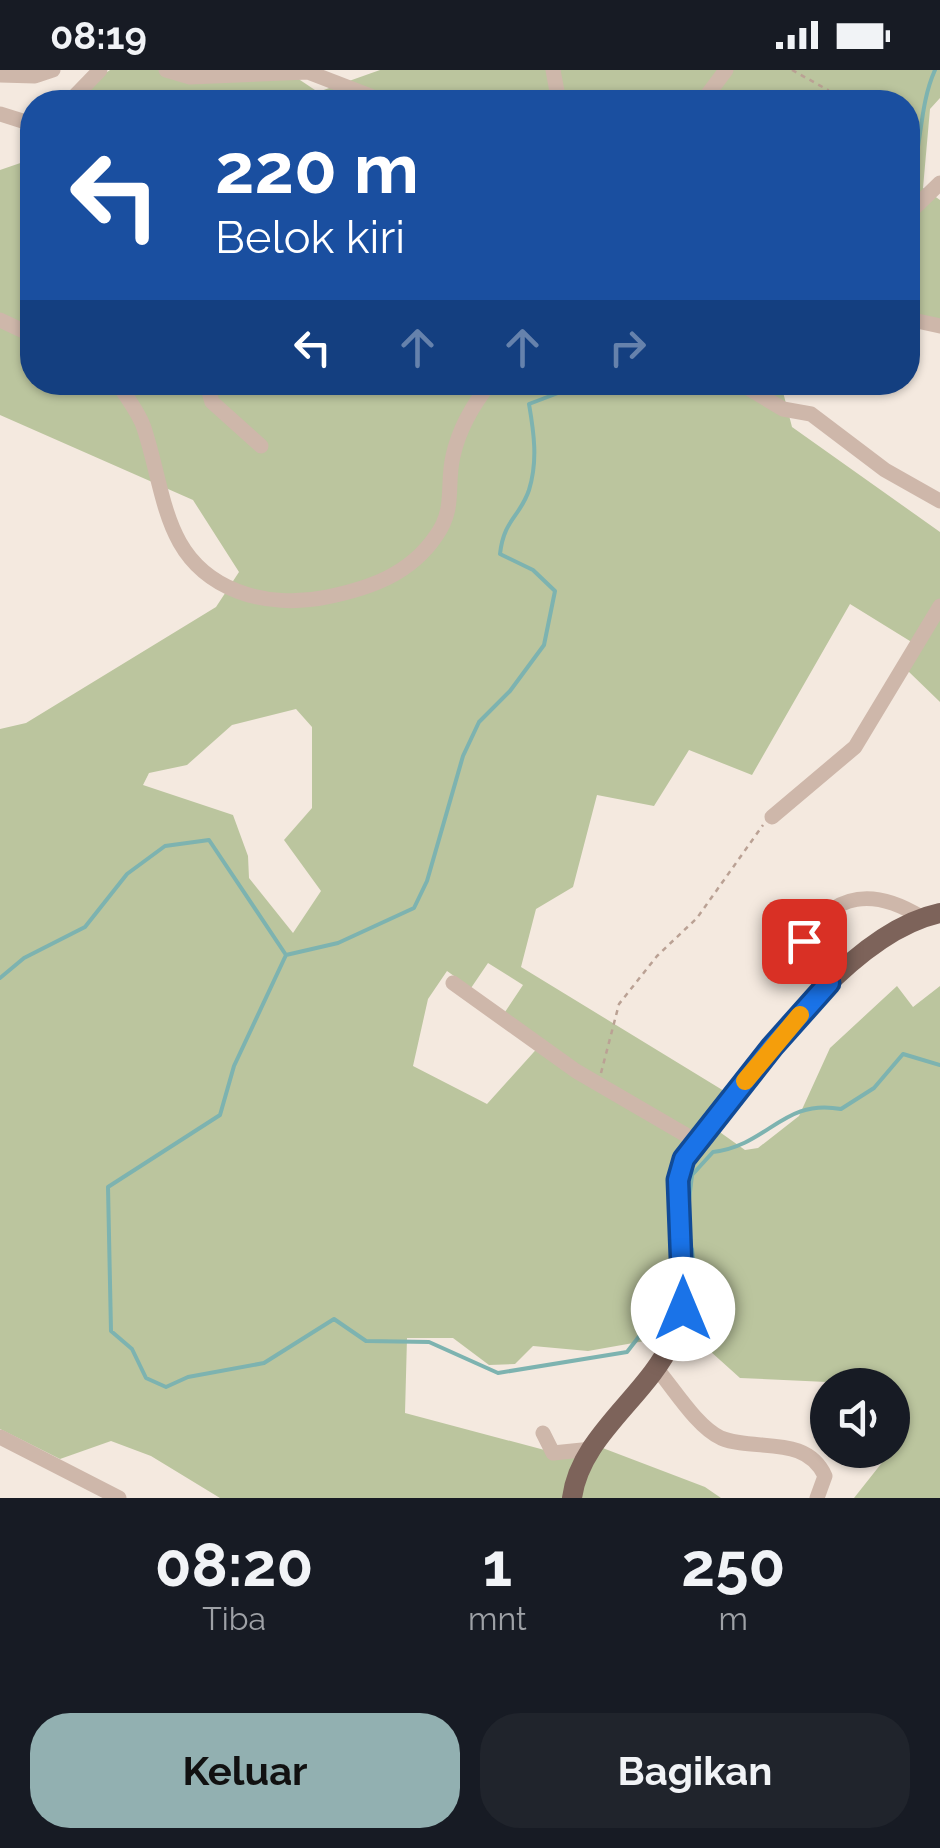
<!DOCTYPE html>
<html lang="id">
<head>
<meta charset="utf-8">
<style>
	body { margin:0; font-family:Raleway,sans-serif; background:#20242c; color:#f1f3f6; height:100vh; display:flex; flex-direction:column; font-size:38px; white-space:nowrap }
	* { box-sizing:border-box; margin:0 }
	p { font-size:32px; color:#9ea1a6 }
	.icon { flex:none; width:55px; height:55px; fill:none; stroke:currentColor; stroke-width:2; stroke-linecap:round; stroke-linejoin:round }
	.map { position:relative; height:1428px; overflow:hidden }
	.sheet { display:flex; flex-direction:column; background:#171b24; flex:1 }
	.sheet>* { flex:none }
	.hud { position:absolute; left:20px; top:20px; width:900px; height:305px; border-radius:40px; box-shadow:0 2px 8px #0004; background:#1a4fa0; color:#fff; overflow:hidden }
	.buttons { position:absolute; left:810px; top:1298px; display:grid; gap:20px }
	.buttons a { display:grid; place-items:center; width:100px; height:100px; border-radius:50%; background:#171b24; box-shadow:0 2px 8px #0004; font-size:50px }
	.pin { position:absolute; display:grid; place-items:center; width:85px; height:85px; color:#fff; margin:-42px; border-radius:20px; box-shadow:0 5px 15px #0006 }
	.me { position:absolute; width:110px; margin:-55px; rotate:0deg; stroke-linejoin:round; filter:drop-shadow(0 0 8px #0008) }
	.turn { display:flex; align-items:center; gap:35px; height:210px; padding:0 30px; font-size:45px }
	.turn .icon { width:130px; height:130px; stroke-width:2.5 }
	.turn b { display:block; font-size:70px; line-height:85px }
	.lanes { display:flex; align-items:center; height:95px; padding:0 30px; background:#0003; justify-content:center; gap:50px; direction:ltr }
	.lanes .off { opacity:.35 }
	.eta { display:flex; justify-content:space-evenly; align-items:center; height:170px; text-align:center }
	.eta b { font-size:60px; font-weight:700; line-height:70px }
	.action { display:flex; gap:20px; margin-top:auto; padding:20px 30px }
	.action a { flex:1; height:115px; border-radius:40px; background:#92b0b1; color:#111; font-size:40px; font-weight:700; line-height:115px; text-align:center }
	.action a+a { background:#20242c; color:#f1f3f6 }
	.status { display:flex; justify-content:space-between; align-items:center; height:70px; padding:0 50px; background:#171b24; direction:ltr }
	.status svg { height:28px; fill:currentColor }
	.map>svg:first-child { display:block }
	.green { fill:#bbc59e; fill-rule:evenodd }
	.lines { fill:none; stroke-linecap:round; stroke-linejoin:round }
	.stream { stroke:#7db3b0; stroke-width:4 }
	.path { stroke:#baa194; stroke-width:2.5; stroke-dasharray:5 5; stroke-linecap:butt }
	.minor { stroke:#ceb7aa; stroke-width:15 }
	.major { stroke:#7d635a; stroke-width:20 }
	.route-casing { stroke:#114b97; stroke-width:25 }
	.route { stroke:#1a73e8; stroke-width:18 }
	.slow { stroke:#f59e0b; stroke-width:18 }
</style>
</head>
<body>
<div class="status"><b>08:19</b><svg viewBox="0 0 49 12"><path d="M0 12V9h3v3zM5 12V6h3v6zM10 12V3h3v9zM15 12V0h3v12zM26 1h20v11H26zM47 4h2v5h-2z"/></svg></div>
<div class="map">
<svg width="940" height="1428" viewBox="0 0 940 1428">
	<rect width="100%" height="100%" fill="#f4e9df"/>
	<path class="green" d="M110,0H285L318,22L380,0H940V28L930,39L923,118L940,130V252L908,243V32H75L87,16Z
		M32,89V312L786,313L782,318L792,357L940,462V632L907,600L918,576L850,534L752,705L689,680L654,736L597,725L573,817L536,839L521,897L729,1024L707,1053L745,1080L758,1078L799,1046L830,978L897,916L913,937L940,916V1428H854L892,1380V1315L740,1308L690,1263L588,1281L533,1276L515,1294L489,1295L453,1268H407L405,1343L582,1390L600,1377L705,1417L721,1428H220L151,1386L111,1371L60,1389L0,1359V659L26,653L216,537L239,502L193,430L0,345V100ZM296,639L312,657V738L284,770L321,821L293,863L249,808L248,786L233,745L143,715L149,703L187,695L232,655ZM488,893L523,915L503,945L542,973L487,1034L413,996L428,929L447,901L471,918Z"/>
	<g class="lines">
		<path class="stream" d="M908,117C923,78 918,38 935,0
			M286,885L234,996L220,1045L108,1117L111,1261L132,1279L146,1308L166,1317L188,1307L264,1293L334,1249L366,1271L429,1272L498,1303L627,1282L672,1224H678
			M286,885L338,873L414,838L427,811L463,686L479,652L510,621L544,575L555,521L533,500L500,484C504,449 520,447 529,420C538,391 534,363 529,334L587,312
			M0,908L24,888L85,857L127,804L165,776L209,770L286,885
			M689,1130L692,1105L713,1082C769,1075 783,1028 841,1039L874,1018L903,984L940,995
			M692,1179L697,1225H692"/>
		<path class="path" d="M792,0L828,20L834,32
			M908,108L917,119
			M601,1003L619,934L657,886L697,848L763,755"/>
		<path class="minor" d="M166,0L190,7L308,2L386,32
			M553,0L559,32
			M0,5L35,6L53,0
			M69,32L100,0
			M702,32L726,0
			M0,44L32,54
			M908,144L940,113
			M908,249L940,256
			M0,250L32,265
			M117,312C126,327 139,342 144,358C166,425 163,492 237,521C265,532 298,533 327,527C371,518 410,504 436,466C456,438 446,416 453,386C459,359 474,333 491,312
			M206,312L212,332L261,376
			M738,312L783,339L811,344L885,400L940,431
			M772,747L855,677L940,536
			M453,913L576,1001L698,1072
			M829,913L803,879V871C835,821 874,818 921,847
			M657,1299C674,1319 697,1357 721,1368C755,1382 806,1364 825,1406L817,1428
			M543,1363L553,1383L592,1379
			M0,1367L119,1428"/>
		<path class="major" d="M572,1428C580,1365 648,1326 673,1269C699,1210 667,1148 685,1089C745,1013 841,864 940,843"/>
	</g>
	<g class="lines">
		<g class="route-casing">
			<path id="route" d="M683,1239L678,1110L684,1089L772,977L829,913L802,879L804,871"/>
		</g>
		<use href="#route" class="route"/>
		<path class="slow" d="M745,1011L800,945"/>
	</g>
</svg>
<div class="buttons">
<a><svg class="icon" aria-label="sound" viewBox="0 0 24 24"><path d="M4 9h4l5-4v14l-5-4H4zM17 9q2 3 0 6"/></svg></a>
</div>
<div class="pin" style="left:804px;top:871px;background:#d93025"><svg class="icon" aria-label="arrive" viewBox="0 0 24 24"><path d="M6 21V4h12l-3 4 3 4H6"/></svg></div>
<svg class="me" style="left:683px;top:1239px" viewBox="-20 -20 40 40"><circle r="19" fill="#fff"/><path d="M0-13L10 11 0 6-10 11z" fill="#1a73e8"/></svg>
<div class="hud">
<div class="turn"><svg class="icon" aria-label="left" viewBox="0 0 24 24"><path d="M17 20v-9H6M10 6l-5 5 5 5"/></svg><div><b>220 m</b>Belok kiri</div></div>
<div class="lanes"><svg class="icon" aria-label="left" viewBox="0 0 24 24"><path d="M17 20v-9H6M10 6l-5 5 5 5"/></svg><svg class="icon off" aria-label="ahead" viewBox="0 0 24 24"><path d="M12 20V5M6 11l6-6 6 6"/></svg><svg class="icon off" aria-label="ahead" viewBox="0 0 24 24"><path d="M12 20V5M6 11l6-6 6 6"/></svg><svg class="icon off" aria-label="right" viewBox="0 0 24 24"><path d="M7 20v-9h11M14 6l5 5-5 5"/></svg></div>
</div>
</div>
<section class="sheet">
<div class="eta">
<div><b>08:20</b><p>Tiba</p></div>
<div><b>1</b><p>mnt</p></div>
<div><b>250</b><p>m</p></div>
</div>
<div class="action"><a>Keluar</a><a>Bagikan</a></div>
</section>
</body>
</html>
